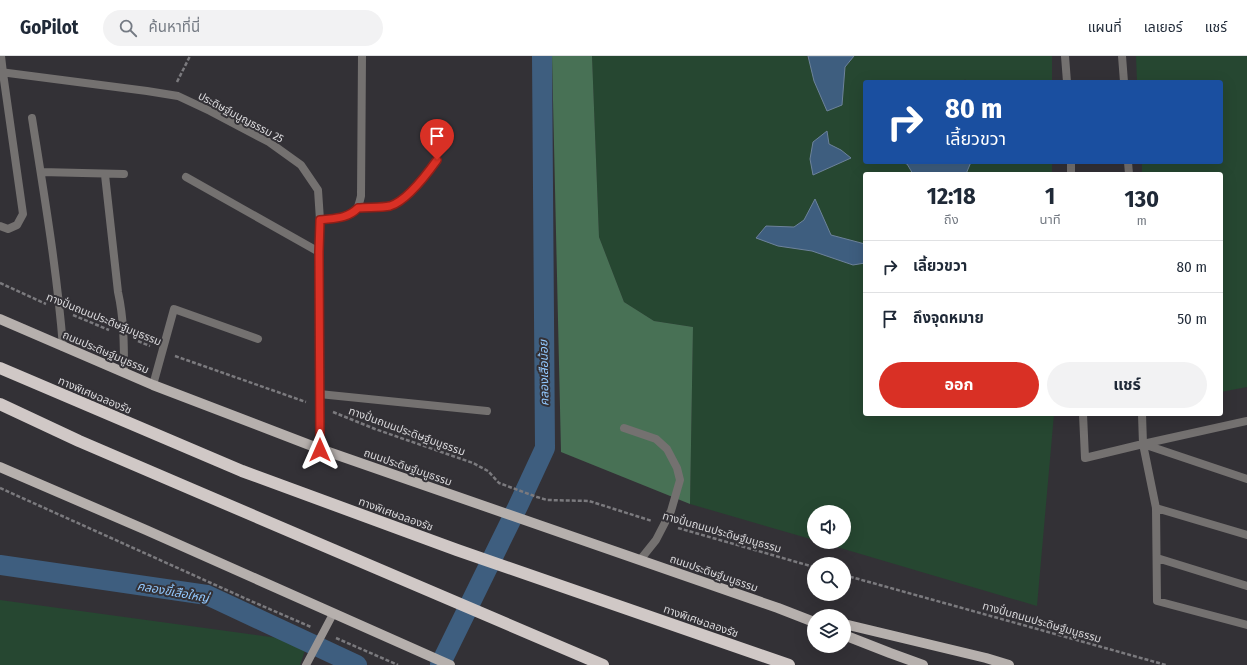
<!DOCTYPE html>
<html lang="th">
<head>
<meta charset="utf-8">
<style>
	body { margin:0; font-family:"Fira Sans Condensed","Noto Sans Thai",sans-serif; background:#f2f2f3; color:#1f2937; height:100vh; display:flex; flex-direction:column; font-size:15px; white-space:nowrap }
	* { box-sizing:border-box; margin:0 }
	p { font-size:13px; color:#747a83 }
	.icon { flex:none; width:22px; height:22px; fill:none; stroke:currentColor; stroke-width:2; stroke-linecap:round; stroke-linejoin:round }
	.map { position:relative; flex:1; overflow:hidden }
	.panel { position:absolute; left:863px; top:116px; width:360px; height:244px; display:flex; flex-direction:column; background:#fff; border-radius:4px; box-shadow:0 4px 16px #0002 }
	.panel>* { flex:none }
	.hud { position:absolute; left:863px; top:24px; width:360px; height:84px; border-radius:4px; box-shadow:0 4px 16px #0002; background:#1a4fa0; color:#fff; overflow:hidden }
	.tools { position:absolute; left:807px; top:449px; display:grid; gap:8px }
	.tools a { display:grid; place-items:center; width:44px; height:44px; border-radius:50%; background:#fff; box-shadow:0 4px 16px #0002; font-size:20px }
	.pin { position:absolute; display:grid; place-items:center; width:34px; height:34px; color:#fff; margin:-41px -17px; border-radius:50% 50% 50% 0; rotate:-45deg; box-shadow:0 0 4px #0007 }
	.pin .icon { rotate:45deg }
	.me { position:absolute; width:44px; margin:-22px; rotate:0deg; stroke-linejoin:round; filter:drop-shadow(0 0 3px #0008) }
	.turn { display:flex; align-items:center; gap:14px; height:84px; padding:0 16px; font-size:18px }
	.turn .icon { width:52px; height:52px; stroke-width:2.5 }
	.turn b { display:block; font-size:28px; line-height:34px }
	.eta { display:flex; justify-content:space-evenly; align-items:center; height:68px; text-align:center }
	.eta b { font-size:24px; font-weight:700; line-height:28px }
	.button { display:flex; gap:8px; margin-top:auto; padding:8px 16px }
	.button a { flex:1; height:46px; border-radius:24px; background:#d93025; color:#fff; font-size:16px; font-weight:700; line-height:46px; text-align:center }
	.button a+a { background:#f2f2f3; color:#1f2937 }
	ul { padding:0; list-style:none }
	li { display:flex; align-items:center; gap:12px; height:52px; padding:0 16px; border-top:1px solid #e0e1e3 }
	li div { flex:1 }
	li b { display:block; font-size:15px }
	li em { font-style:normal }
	header { display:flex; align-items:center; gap:24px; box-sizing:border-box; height:56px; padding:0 20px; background:#fff; border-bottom:1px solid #e0e1e3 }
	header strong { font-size:19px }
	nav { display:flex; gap:22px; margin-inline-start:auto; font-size:14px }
	.search { width:280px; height:36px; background:#f2f2f3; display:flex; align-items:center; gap:10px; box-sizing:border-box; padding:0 14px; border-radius:22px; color:#747a83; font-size:15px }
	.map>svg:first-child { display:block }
	.green { fill:#264731; fill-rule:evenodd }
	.forest { fill:#487155 }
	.water { fill:#3e5e7f; stroke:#6d839b }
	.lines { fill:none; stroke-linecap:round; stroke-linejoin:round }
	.canal { stroke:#3e5e7f; stroke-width:20 }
	.path { stroke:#7b7a7e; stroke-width:2.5; stroke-dasharray:4 2; stroke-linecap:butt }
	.lane { stroke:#747170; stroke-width:8 }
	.street { stroke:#747170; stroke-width:8 }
	.secondary { stroke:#9a9593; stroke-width:8 }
	.primary { stroke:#b6b0ad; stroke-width:10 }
	.highway { stroke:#d0c8c6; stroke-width:12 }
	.route-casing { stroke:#8d1f18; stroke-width:10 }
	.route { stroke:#d93025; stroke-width:7 }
	.labels { text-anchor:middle; stroke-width:4; stroke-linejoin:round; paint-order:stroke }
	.street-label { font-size:11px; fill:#dad9dc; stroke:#333136 }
	.water-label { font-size:12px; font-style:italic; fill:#93c9ff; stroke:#333136 }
</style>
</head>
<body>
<header>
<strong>GoPilot</strong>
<div class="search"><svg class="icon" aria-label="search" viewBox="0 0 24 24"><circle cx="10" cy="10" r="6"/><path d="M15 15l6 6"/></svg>ค้นหาที่นี่</div>
<nav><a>แผนที่</a><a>เลเยอร์</a><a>แชร์</a></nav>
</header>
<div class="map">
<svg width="1247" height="609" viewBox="0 0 1247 609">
	<rect width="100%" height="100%" fill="#333136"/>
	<path class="green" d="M592,0H808L807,2L842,49L845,11L854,0H1052V26H967L965,23L964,26H865V106H900L907,108L913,118H865V188L831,179L804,164L794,171L766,170L756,181L778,190L812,195L853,209L865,207V358H1054L1037,550L820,486H844V456H814V484L690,448L693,271L654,265L624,246L599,181ZM827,75L829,88L850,102L813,119Z
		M1136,0H1247V331L1221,336V118H1142V106H1221V26H1137Z
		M971,106H1052V118H966Z
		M0,544L308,586L300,609H0Z"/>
	<path class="forest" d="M552,0H592L599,181L624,246L654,265L693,271L690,448L561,396Z"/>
	<path class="water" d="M808,0H854L845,11L842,49L827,55L814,25Z
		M827,75L829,88L841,94L851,102L813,119L810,103L813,86Z
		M900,106H971L966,118H913L907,108Z
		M815,143L831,179L865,188V207L853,209L812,195L778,190L756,182L766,170L794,171L804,164Z"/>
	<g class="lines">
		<path class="canal" d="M0,509L207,539L357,609
			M440,609L519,448L545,392L542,0"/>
		<path class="path" d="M177,26L190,0
			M0,227L46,248
			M73,259L109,274
			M138,285L150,290
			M175,300L306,346
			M333,356L375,373L473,407L488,415L499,427L537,441L547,444L589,445L652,465
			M0,432L251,545L311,571
			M678,472L814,511
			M844,519L1166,609
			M336,582L398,609"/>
		<path class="lane" d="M1,0L3,17
			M1065,0L1067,26
			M1122,0L1124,26
			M32,62C44,138 57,214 63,291
			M1071,106V118
			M1128,106L1129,118
			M41,116L124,118
			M105,119L118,236C124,263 124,289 124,316
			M186,121L319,196
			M358,152C367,151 381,152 390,150C407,145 427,118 437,104
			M153,329L174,253L258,283
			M319,338L487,355
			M1083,358L1085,402L1143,388L1247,423
			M1142,358L1143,388L1247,365
			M1143,388L1156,452L1157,545L1247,569
			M1156,452L1247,479
			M1157,502L1247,530"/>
		<path class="street" d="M0,16L147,35L178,40L210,55L269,86L301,109L318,134L320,164L319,196L320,393
			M320,164C332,162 349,163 357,153C359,149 360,144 361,140L362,0
			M0,170L8,173L17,169L23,158L3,17
			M624,372L656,383L667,393L677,412L680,424L671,455L656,484L640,504"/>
		<path class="secondary" d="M306,609L333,558"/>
		<path class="primary" d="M0,263L153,329L320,393L778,552L814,566
			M0,411L146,474L450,609
			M844,568L986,602L1009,609
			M844,579L890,597L923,609"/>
		<path class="highway" d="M0,312L242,415L457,494L789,609
			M0,348L79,385L198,436L603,609"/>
	</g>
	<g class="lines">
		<g class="route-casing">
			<path id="route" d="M320,394L319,196L320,164C335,162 347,163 358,152C367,151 381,152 390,150C407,145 427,118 437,104"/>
		</g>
		<use href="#route" class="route"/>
	</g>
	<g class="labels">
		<g class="street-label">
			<text transform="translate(241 61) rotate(28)" y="4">ประดิษฐ์มนูญธรรม 25</text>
			<text transform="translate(104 263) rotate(22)" y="4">ทางปั่นถนนประดิษฐ์มนูธรรม</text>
			<text transform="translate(106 296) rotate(23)" y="4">ถนนประดิษฐ์มนูธรรม</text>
			<text transform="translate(95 339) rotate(23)" y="4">ทางพิเศษฉลองรัช</text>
			<text transform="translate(407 375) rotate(20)" y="4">ทางปั่นถนนประดิษฐ์มนูธรรม</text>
			<text transform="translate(408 411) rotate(19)" y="4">ถนนประดิษฐ์มนูธรรม</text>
			<text transform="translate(396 458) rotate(20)" y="4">ทางพิเศษฉลองรัช</text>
			<text transform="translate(722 476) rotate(16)" y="4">ทางปั่นถนนประดิษฐ์มนูธรรม</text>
			<text transform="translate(714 517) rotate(19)" y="4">ถนนประดิษฐ์มนูธรรม</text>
			<text transform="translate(701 565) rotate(19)" y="4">ทางพิเศษฉลองรัช</text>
			<text transform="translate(1042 566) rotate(16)" y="4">ทางปั่นถนนประดิษฐ์มนูธรรม</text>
		</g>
		<g class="water-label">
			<text transform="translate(544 317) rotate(-91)" y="4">คลองเสือน้อย</text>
			<text transform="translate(173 536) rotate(10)" y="4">คลองขี้เสือใหญ่</text>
		</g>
	</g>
</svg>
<div class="tools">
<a><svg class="icon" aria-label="sound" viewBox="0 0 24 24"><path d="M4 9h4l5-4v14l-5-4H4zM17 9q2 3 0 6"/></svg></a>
<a><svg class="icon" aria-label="search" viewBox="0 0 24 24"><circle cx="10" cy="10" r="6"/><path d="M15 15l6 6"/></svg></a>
<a><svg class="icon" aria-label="layers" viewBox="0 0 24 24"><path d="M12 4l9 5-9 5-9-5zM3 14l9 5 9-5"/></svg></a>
</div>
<div class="pin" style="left:437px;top:104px;background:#d93025"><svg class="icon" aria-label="arrive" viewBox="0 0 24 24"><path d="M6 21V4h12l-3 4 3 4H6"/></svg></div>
<svg class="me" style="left:320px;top:394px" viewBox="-20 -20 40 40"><path d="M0-17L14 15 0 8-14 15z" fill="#d93025" stroke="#fff" stroke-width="4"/></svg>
<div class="hud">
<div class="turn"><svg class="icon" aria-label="right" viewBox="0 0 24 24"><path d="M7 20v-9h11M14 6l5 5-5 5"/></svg><div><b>80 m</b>เลี้ยวขวา</div></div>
</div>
<section class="panel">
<div class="eta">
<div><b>12:18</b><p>ถึง</p></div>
<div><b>1</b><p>นาที</p></div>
<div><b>130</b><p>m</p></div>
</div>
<ul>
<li><svg class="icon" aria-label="right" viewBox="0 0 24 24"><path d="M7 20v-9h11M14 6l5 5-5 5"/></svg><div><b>เลี้ยวขวา</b></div><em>80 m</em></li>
<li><svg class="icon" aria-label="arrive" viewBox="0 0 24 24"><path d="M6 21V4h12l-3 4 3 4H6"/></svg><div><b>ถึงจุดหมาย</b></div><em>50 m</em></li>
</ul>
<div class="button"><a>ออก</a><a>แชร์</a></div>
</section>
</div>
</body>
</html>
